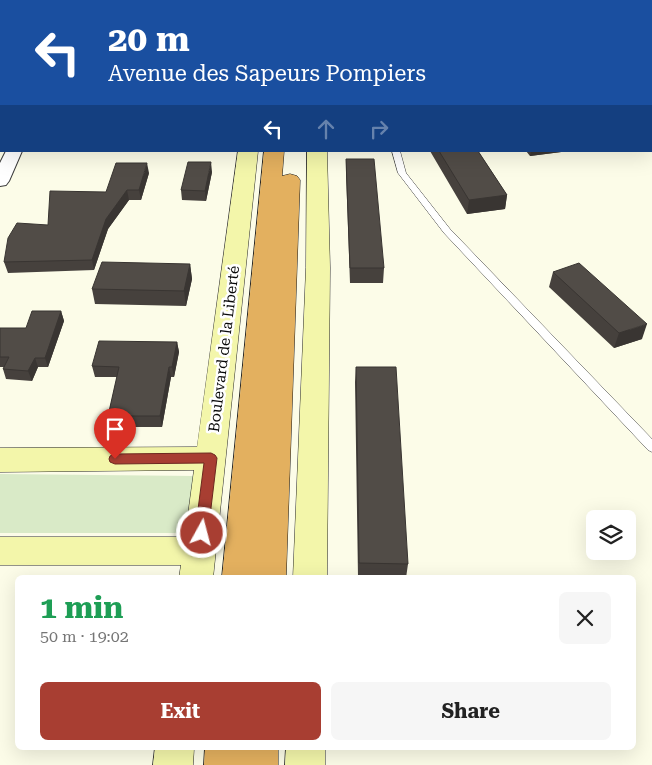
<!DOCTYPE html>
<html lang="en">
<head>
<meta charset="utf-8">
<style>
	body { margin:0; font-family:"Roboto Serif",serif; background:#f6f6f6; color:#222; height:100vh; display:flex; flex-direction:column; font-size:19px; white-space:nowrap }
	* { box-sizing:border-box; margin:0 }
	p { font-size:16px; color:#767676 }
	.icon { flex:none; width:28px; height:28px; fill:none; stroke:currentColor; stroke-width:2; stroke-linecap:round; stroke-linejoin:round }
	.map { position:relative; flex:1; overflow:hidden }
	.panel { position:absolute; left:15px; top:575px; width:621px; height:175px; display:flex; flex-direction:column; background:#fff; border-radius:8px; box-shadow:0 5px 20px #0002 }
	.panel>* { flex:none }
	.hud { position:absolute; left:0px; top:0px; width:652px; height:152px; box-shadow:0 5px 20px #0002; background:#1a4fa0; color:#fff; overflow:hidden }
	.fabs { position:absolute; left:586px; top:510px; display:grid; gap:10px }
	.fabs a { display:grid; place-items:center; width:50px; height:50px; border-radius:8px; background:#fff; box-shadow:0 5px 20px #0002; font-size:25px }
	.pin { position:absolute; display:grid; place-items:center; width:42px; height:42px; color:#fff; margin:-51px -21px; border-radius:50% 50% 50% 0; rotate:-45deg; box-shadow:0 0 5px #0007 }
	.pin .icon { rotate:45deg }
	.me { position:absolute; width:55px; margin:-28px; rotate:7deg; stroke-linejoin:round; filter:drop-shadow(0 0 4px #0008) }
	.turn { display:flex; align-items:center; gap:18px; height:105px; padding:0 25px; font-size:22px }
	.turn .icon { width:65px; height:65px; stroke-width:2.5 }
	.turn b { display:block; font-size:35px; line-height:42px }
	.lanes { display:flex; align-items:center; height:48px; padding:0 25px; background:#0003; justify-content:center; gap:25px; direction:ltr }
	.lanes .off { opacity:.35 }
	.round { display:grid; place-items:center; flex:none; width:52px; height:52px; border-radius:8px; background:#f6f6f6 }
	.headline { display:flex; align-items:center; justify-content:space-between; height:85px; padding:0 25px }
	h1 { font-size:30px; font-weight:700; line-height:38px; color:#1e9e55 }
	.primary-button { display:flex; gap:10px; margin-top:auto; padding:10px 25px }
	.primary-button a { flex:1; height:58px; border-radius:8px; background:#a83e32; color:#fff; font-size:20px; font-weight:700; line-height:58px; text-align:center }
	.primary-button a+a { background:#f6f6f6; color:#222 }
	.map>svg:first-child { display:block }
	.pitch { fill:#d9eac7 }
	.lines { fill:none; stroke-linecap:round; stroke-linejoin:round }
	.lane-casing { stroke:#3c3c3c; stroke-width:1 }
	.street-casing { stroke:#3c3c3c; stroke-width:2 }
	.secondary-casing { stroke:#2b2b2b; stroke-width:1 }
	.primary-casing { stroke:#1a1a1a; stroke-width:1 }
	.highway-casing { stroke:#1a1a1a; stroke-width:1 }
	.lane { fill:#fff; fill-rule:evenodd }
	.street { fill:#fff; fill-rule:evenodd }
	.secondary { fill:#f3f6aa; fill-rule:evenodd }
	.primary { fill:#e9dd6c; fill-rule:evenodd }
	.highway { fill:#e3b05f; fill-rule:evenodd }
	.wall { fill:#46413d }
	.shaded-wall { fill:#393532 }
	.building { fill:#514c47; stroke:#393532 }
	.route { fill:#a83e32; stroke:#6d2820 }
	.labels { text-anchor:middle; stroke-width:5; stroke-linejoin:round; paint-order:stroke }
	.street-label { font-size:15px; fill:#090909; stroke:#fff }
</style>
</head>
<body>
<div class="map">
<svg width="652" height="765" viewBox="0 0 652 765">
	<rect width="100%" height="100%" fill="#fcfce8"/>
	<path class="pitch" d="M0,474L194,476L186,533H0Z"/>
	<g class="lines">
		<g class="lane-casing">
			<path id="lane" d="M651,60H652V64H651Z
				M651,77H652V81H651Z
				M392,151H400L406,173L450,229L652,439V452L648,450L444,233L398,173Z"/>
		</g>
		<g class="street-casing">
			<path id="street" d="M0,82H1V90H0Z
				M6,151H22L9,181L6,185L0,186V163Z"/>
		</g>
		<g class="secondary-casing">
			<path id="secondary" d="M259,0H275V1H260Z
				M327,0H343V1H328Z
				M238,151H258L213,578H179L181,565H0V537H185L194,470L0,472V448L197,447Z
				M307,151H327L330,268L327,578H293L306,268Z
				M155,748H194L193,765H153Z
				M286,748H325V765H285Z"/>
		</g>
		<g class="primary-casing">
			<path id="primary" d="M445,0H462L463,1H446Z
				M651,126H652V138H651Z"/>
		</g>
		<g class="highway-casing">
			<path id="highway" d="M279,0H295V1H280Z
				M264,151H284L282,176L290,174L297,176L300,180L286,578H222Z
				M205,748H278V765H204Z"/>
		</g>
		<use href="#lane" class="lane"/>
		<use href="#street" class="street"/>
		<use href="#secondary" class="secondary"/>
		<use href="#primary" class="primary"/>
		<use href="#highway" class="highway"/>
	</g>
	<path class="wall" d="M430,151H478L507,195L505,209L467,214Z
		M526,151H569L530,156Z
		M346,159L384,268L383,283H350L346,173Z
		M212,172L206,201L182,200L181,190Z
		M149,173L141,200H129L108,229L94,270L8,273L4,262L48,225L106,192Z
		M190,264L192,279L186,306L95,304L92,289Z
		M553,272L642,339L614,348L549,287Z
		M61,311L64,321L48,367H38L32,381L6,379L3,369L4,367H0V328H26Z
		M177,342L179,352L174,377H171L162,427H111L108,416L117,377H95L92,366Z
		M356,367L408,564L406,578L358,577L355,382Z"/>
	<path class="shaded-wall" d="M1,51V64L0,67V53Z
		M1,125V135H0V126Z
		M531,151H569L530,156Z
		M211,162L212,172L206,201L205,191Z
		M147,163L149,173L141,200L139,190Z
		M127,190L129,200L108,229L94,270L92,260L106,219Z
		M507,195L505,209L467,214L469,200Z
		M190,264L192,279L186,306L184,291Z
		M61,311L64,321L48,367L45,358Z
		M647,324L642,339L614,348L619,333Z
		M177,342L179,352L174,377L172,367Z
		M35,358L38,367L32,381L28,371Z
		M169,367L171,377L162,427L160,416Z"/>
	<path class="building" d="M0,0H221V1H1V51L0,53Z
		M0,88H1V125L0,126Z
		M439,151H478L507,195L469,200Z
		M346,159H374L384,268H350Z
		M188,162H211L205,191L181,190Z
		M116,163H147L139,190H127L106,219L92,260L4,262L8,238L17,223L48,225L50,191L106,192Z
		M102,262L190,264L184,291L92,289Z
		M579,263L647,324L619,333L553,272Z
		M32,311H61L45,358H35L28,371L3,369L9,357H0V328H26Z
		M99,341L177,342L172,367H169L160,416H108L119,367L92,366Z
		M356,367H396L408,564L359,563Z"/>
	<path class="route" d="M211,453L215,455L217,458L208,533L206,537L202,538L197,537L195,533L204,463L115,464L110,462L109,459L110,456L115,454Z"/>
	<g class="labels">
		<g class="street-label">
			<text transform="translate(224 349) rotate(-83)" y="5">Boulevard de la Liberté</text>
		</g>
	</g>
</svg>
<div class="fabs">
<a><svg class="icon" aria-label="layers" viewBox="0 0 24 24"><path d="M12 4l9 5-9 5-9-5zM3 14l9 5 9-5"/></svg></a>
</div>
<div class="pin" style="left:115px;top:459px;background:#d93025"><svg class="icon" aria-label="arrive" viewBox="0 0 24 24"><path d="M6 21V4h12l-3 4 3 4H6"/></svg></div>
<svg class="me" style="left:202px;top:533px" viewBox="-20 -20 40 40"><circle r="17" fill="#a83e32" stroke="#fff" stroke-width="3"/><path d="M0-11L8 9 0 5-8 9z" fill="#fff"/></svg>
<div class="hud">
<div class="turn"><svg class="icon" aria-label="left" viewBox="0 0 24 24"><path d="M17 20v-9H6M10 6l-5 5 5 5"/></svg><div><b>20 m</b>Avenue des Sapeurs Pompiers</div></div>
<div class="lanes"><svg class="icon" aria-label="left" viewBox="0 0 24 24"><path d="M17 20v-9H6M10 6l-5 5 5 5"/></svg><svg class="icon off" aria-label="ahead" viewBox="0 0 24 24"><path d="M12 20V5M6 11l6-6 6 6"/></svg><svg class="icon off" aria-label="right" viewBox="0 0 24 24"><path d="M7 20v-9h11M14 6l5 5-5 5"/></svg></div>
</div>
<section class="panel">
<div class="headline"><div><h1>1 min</h1><p>50 m · 19:02</p></div><a class="round"><svg class="icon" aria-label="close" viewBox="0 0 24 24"><path d="M6 6l12 12M18 6L6 18"/></svg></a></div>
<div class="primary-button"><a>Exit</a><a>Share</a></div>
</section>
</div>
</body>
</html>
